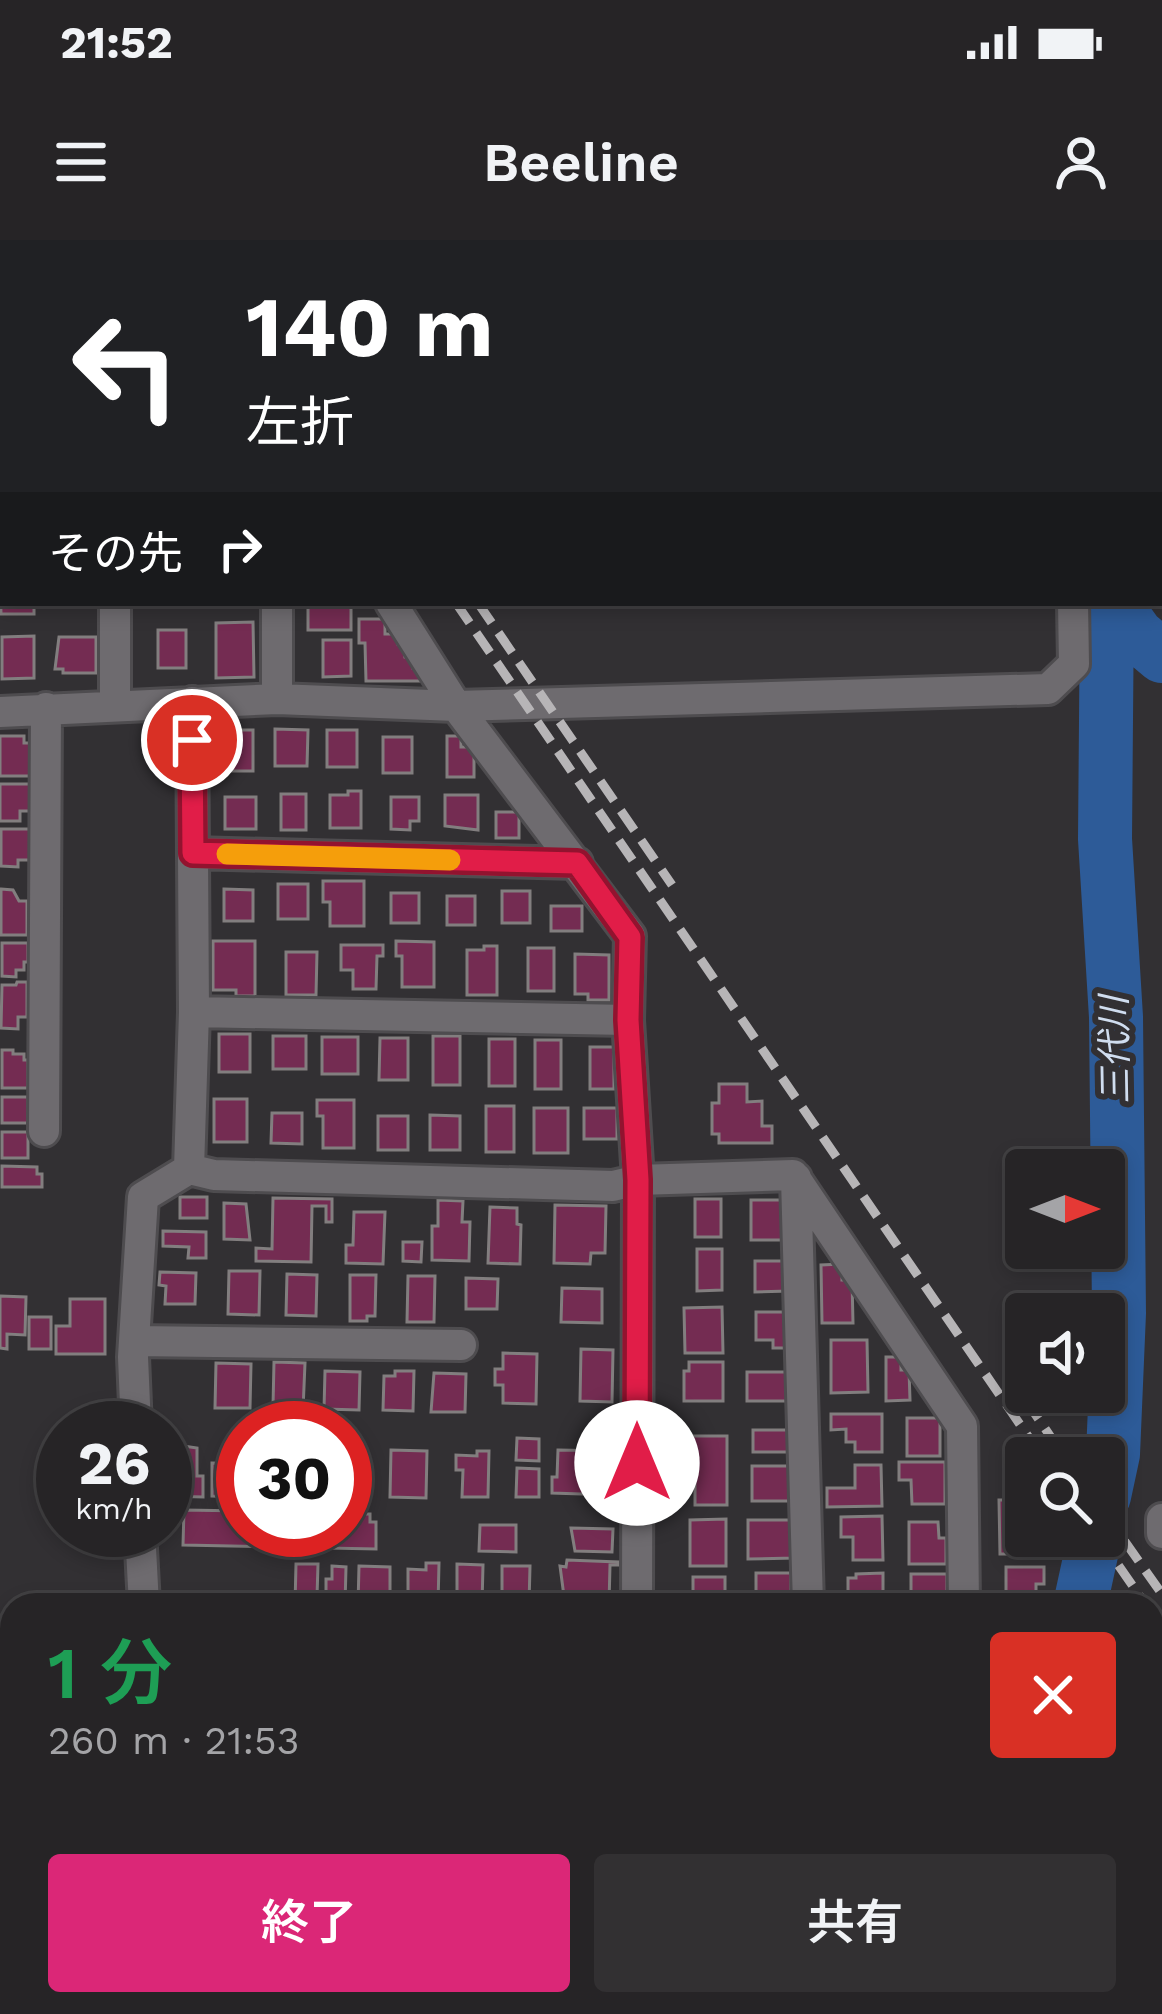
<!DOCTYPE html>
<html lang="ja">
<head>
<meta charset="utf-8">
<style>
	body { margin:0; font-family:"Work Sans","Noto Sans JP",sans-serif; background:#323032; color:#f1f3f6; height:100vh; display:flex; flex-direction:column; font-size:45px; white-space:nowrap }
	* { box-sizing:border-box; margin:0 }
	p { font-size:39px; color:#a4a4a7 }
	.icon { flex:none; width:66px; height:66px; fill:none; stroke:currentColor; stroke-width:2; stroke-linecap:round; stroke-linejoin:round }
	.map { position:relative; flex:1; overflow:hidden }
	.panel { position:absolute; left:0px; top:1353px; width:1164px; height:423px; display:flex; flex-direction:column; background:#262426; border-radius:36px 36px 0 0; box-shadow:0 6px 18px #0003,0 0 0 3px #424143 }
	.panel>* { flex:none }
	.hud { position:absolute; left:0px; top:0px; width:1164px; height:366px; box-shadow:0 6px 18px #0003,0 0 0 3px #424143; background:#202124; color:#fff; overflow:hidden }
	.needle { width:78px; rotate:90deg }
	.fabs { position:absolute; left:1005px; top:909px; display:grid; gap:24px }
	.fabs a { display:grid; place-items:center; width:120px; height:120px; border-radius:12px; background:#262426; box-shadow:0 6px 18px #0003,0 0 0 3px #424143; font-size:60px }
	.speed { position:absolute; left:36px; top:1161px; display:flex; gap:24px; font-size:60px; font-weight:700; text-align:center }
	.speed>* { display:grid; place-content:center; width:156px; height:156px; border-radius:50%; background:#262426; box-shadow:0 6px 18px #0003,0 0 0 3px #424143; line-height:1 }
	.speed small { font-size:30px; font-weight:400 }
	.speed .limit { border:18px solid #d22; background:#fff; color:#111 }
	.pin { position:absolute; display:grid; place-items:center; width:102px; height:102px; color:#fff; margin:-51px; border:6px solid #fff; border-radius:50%; box-shadow:0 3px 12px #0007 }
	.me { position:absolute; width:132px; margin:-66px; rotate:0deg; stroke-linejoin:round; filter:drop-shadow(0 0 9px #0008) }
	.turn { display:flex; align-items:center; gap:42px; height:252px; padding:0 48px; font-size:54px }
	.turn .icon { width:156px; height:156px; stroke-width:2.5 }
	.turn b { display:block; font-size:84px; line-height:102px }
	.then { display:flex; align-items:center; height:114px; padding:0 48px; background:#0003; gap:24px; font-size:45px }
	.round { display:grid; place-items:center; flex:none; width:126px; height:126px; border-radius:12px; background:#323032 }
	.overview { display:flex; align-items:center; justify-content:space-between; height:204px; padding:0 48px }
	h1 { font-size:72px; font-weight:600; line-height:90px; color:#1e9e55 }
	.action { display:flex; gap:24px; margin-top:auto; padding:24px 48px }
	.action a { flex:1; height:138px; border-radius:12px; background:#db2777; color:#fff; font-size:48px; font-weight:600; line-height:138px; text-align:center }
	.action a+a { background:#323032; color:#f1f3f6 }
	.status { display:flex; justify-content:space-between; align-items:center; height:84px; padding:0 60px; background:#262426; direction:ltr }
	.status svg { height:33px; fill:currentColor }
	header { display:flex; justify-content:space-between; align-items:center; height:156px; padding:0 48px; background:#262426; font-size:54px; font-weight:600 }
	.map>svg:first-child { display:block }
	.lines { fill:none; stroke-linecap:round; stroke-linejoin:round }
	.river { stroke:#2d5b98; stroke-width:54 }
	.building { fill:#742c52; stroke:#827e7f; stroke-width:3 }
	.street-casing { stroke:#4e4c4f; stroke-width:36 }
	.street { stroke:#6e6b6f; stroke-width:30 }
	.rail { stroke:#b7b5b7; stroke-width:9; stroke-dasharray:24 12; stroke-linecap:butt }
	.route-casing { stroke:#92132f; stroke-width:30 }
	.route { stroke:#e11d48; stroke-width:21 }
	.slow { stroke:#f59e0b; stroke-width:21 }
	.labels { text-anchor:middle; stroke-width:12; stroke-linejoin:round; paint-order:stroke }
	.water-label { font-size:36px; font-style:italic; fill:#d0ddef; stroke:#323033 }
</style>
</head>
<body>
<div class="status"><b>21:52</b><svg viewBox="0 0 49 12"><path d="M0 12V9h3v3zM5 12V6h3v6zM10 12V3h3v9zM15 12V0h3v12zM26 1h20v11H26zM47 4h2v5h-2z"/></svg></div>
<header><svg class="icon" aria-label="menu" viewBox="0 0 24 24"><path d="M4 6h16M4 12h16M4 18h16"/></svg>Beeline<svg class="icon" aria-label="person" viewBox="0 0 24 24"><circle cx="12" cy="8" r="4"/><path d="M4 21q1-7 8-7t8 7"/></svg></header>
<div class="map">
<svg width="1162" height="1774" viewBox="0 0 1162 1774">
	<rect width="100%" height="100%" fill="#323033"/>
	<g class="lines">
		<path class="river" d="M1077,0V3
			M1114,363L1137,395L1162,416
			M1104,1256L1113,1214L1119,1073L1116,777L1105,599L1107,363
			M1080,1365L1095,1296
			M1107,1764L1108,1774"/>
	</g>
	<path class="building" d="M0,331L3,363H34V374H1Z
		M308,363H351V390H308Z
		M359,379H385V394H398V404H404L405,417H413V428H419L420,441H366L365,403H359Z
		M253,382L254,437L216,438V383Z
		M158,390H186V428H158Z
		M34,396V438L2,439V397Z
		M59,397H96V433H63V429H55Z
		M323,400H351V436L323,437Z
		M275,489L308,490L307,526H275Z
		M223,490H253V531H223Z
		M327,490H357V527H327Z
		M0,496H24V503H30V536H0Z
		M447,496H461V507H474V537H447Z
		M383,497H412V533H383Z
		M0,544H30V571H20V581H0Z
		M348,551H361V588H330V555H348Z
		M281,554H306V590H281Z
		M445,555H478V590L445,586Z
		M225,557H256V589H225Z
		M391,557H419V581H410V590L391,589Z
		M496,572H519V598H496Z
		M1,589H30V620H18V627L1,626Z
		M323,641H364V686H330V662H323Z
		M278,644H308V679H278Z
		M1,649L13,650L19,661H27V695H1Z
		M224,649L253,650V681H224Z
		M502,651H530V683H502Z
		M391,653H419V683H391Z
		M447,656H475V685H447Z
		M551,666H582V691H551Z
		M213,701H255V756H236V750H213Z
		M396,701L434,702V747H402V716H396Z
		M2,703H28V722H24V730H16V737L2,736Z
		M341,705H383V716H377L376,749H353V730H341Z
		M484,706H497V755H467V710H484Z
		M528,708H554V751H528Z
		M286,712H317L316,755H286Z
		M575,714L609,715V760H588V754H575Z
		M17,742H27V777H18V789L1,788L2,745H16Z
		M219,794H250V832H219Z
		M273,796H306V829H273Z
		M433,796H460V845H433Z
		M322,797H358V834H322Z
		M380,798H408V840H379Z
		M489,799H515V846H489Z
		M535,800H561V849H535Z
		M590,807H614V849H590Z
		M2,810H13V814H24V820H28V848H2Z
		M719,844H747V862L762,861V886H772V903H719V894H712V863H719Z
		M2,857H28V883H2Z
		M214,859H247V902H214Z
		M317,860H354V908H323V876H317Z
		M486,866H514V912H486Z
		M534,868H568V913H534Z
		M584,868H617V899H584Z
		M272,873H302V904L271,903Z
		M430,875L460,876V910H430Z
		M378,876H408V910H378Z
		M2,892H28V918H2Z
		M2,926L37,927V934H42V947H2Z
		M180,957H207V978H180Z
		M273,958L332,959V982H326V966H312L311,1022L256,1021V1008L272,1009Z
		M695,959H721V997H695Z
		M438,960L463,961L462,982H470L469,1021L432,1020V986H438Z
		M751,960H782V1000H751Z
		M224,963L246,964L250,1000L224,999Z
		M555,965L606,966L605,1013H591L590,1024L554,1023Z
		M490,967L517,968V984L521,985L520,1024L488,1023Z
		M354,972H385L383,1024L346,1023V1005H353Z
		M163,991L206,992V1018H188L189,1007L163,1006Z
		M403,1002H422L421,1022L403,1021Z
		M697,1009H722V1050L697,1051Z
		M755,1021H789V1051L755,1052Z
		M842,1024V1040H852L853,1083H822L821,1025Z
		M229,1031H260L259,1075L228,1074Z
		M160,1032L196,1033L195,1064H165L166,1046L159,1045Z
		M287,1034L317,1035L316,1076L286,1075Z
		M350,1035H376L375,1076H367V1081H350Z
		M408,1036H435L434,1082H407Z
		M466,1038L498,1039L497,1069H466Z
		M562,1048L602,1049V1083L561,1082Z
		M0,1056L26,1057L25,1095L7,1094V1109L0,1108Z
		M70,1059H105V1114H56V1086H70Z
		M722,1067L723,1113H685L684,1068Z
		M756,1072H785V1108H773V1100H756Z
		M29,1077H51V1109H29Z
		M831,1100H867L868,1152L831,1153Z
		M581,1109L613,1110L612,1162L580,1161Z
		M503,1113L537,1114L536,1164L503,1163V1145H495V1129H503Z
		M886,1117H901V1130H909L910,1160L886,1161Z
		M274,1122L305,1123L303,1170L273,1166Z
		M689,1122H723V1161H684V1131H689Z
		M216,1123L251,1124L250,1168H215Z
		M325,1131L360,1132L359,1170L324,1169Z
		M395,1131H414L413,1171L383,1170L384,1136H395Z
		M747,1132H792V1161H747Z
		M434,1133L466,1134L465,1172H431Z
		M831,1174H882V1212H855V1202H846V1189L831,1190Z
		M907,1178H940V1216H907Z
		M753,1190H792V1212H753Z
		M689,1196H727V1265H695V1233H689Z
		M517,1198L539,1199V1221L516,1220Z
		M170,1204L197,1208V1236H203V1257L165,1256Z
		M391,1210L427,1211L426,1258L390,1257Z
		M558,1210L611,1211V1255L552,1253V1237H557Z
		M477,1211H489L488,1257H462L463,1230H456V1215L477,1216Z
		M345,1214L360,1215L359,1245L345,1244Z
		M899,1222H945V1264H912L911,1240H899Z
		M212,1223L243,1224V1257L212,1256Z
		M855,1225H881L882,1266L827,1267V1248H855Z
		M752,1226H791L792,1261H752Z
		M517,1228L539,1229V1257H516Z
		M999,1260H1026V1296H1035V1314H1000Z
		M184,1270L243,1271V1290H345V1274H370V1282H376V1309L183,1305Z
		M882,1276L883,1320H853V1297H841V1277Z
		M726,1279V1326H690V1280Z
		M748,1280H794V1318L748,1319Z
		M909,1282H938L939,1298H946V1324H909Z
		M480,1285H516V1312L479,1311Z
		M571,1288L613,1289L612,1312L575,1311Z
		M567,1320L618,1322V1325H610L609,1365L565,1364L560,1326L566,1327Z
		M426,1323H439L438,1365L408,1364V1329L426,1330Z
		M296,1324H318L317,1357H311V1365H295Z
		M457,1324L483,1325L482,1365L457,1364Z
		M332,1326L346,1327L345,1365H326V1339H332Z
		M359,1326L390,1327V1358H380V1365H358Z
		M502,1326H530L529,1365H502Z
		M1006,1327H1044V1344H1036V1365L1006,1364Z
		M756,1333H791V1365H756Z
		M883,1333V1365H848V1338H856V1334Z
		M911,1334H947V1365H911Z
		M693,1337H725V1365H693Z
		M688,1764H734V1774H688Z
		M763,1764L800,1765V1774H763Z
		M851,1764H892V1774H851Z"/>
	<g class="lines">
		<g class="street-casing">
			<path id="street" d="M1125,0L1126,3
				M0,87H3
				M1161,320L1162,322
				M115,363V464
				M391,363L456,466L630,696L628,780L638,940L637,1365
				M277,459V363
				M0,472L277,459L456,466L1048,449L1074,424L1073,363
				M193,613L577,623
				M194,772L628,780
				M44,891L46,468
				M189,929L194,772L192,462
				M796,938L808,1365
				M134,1101L461,1105
				M136,1188L133,1117L143,957L189,929L214,935L613,946L638,940L793,935L962,1186L964,1365
				M1162,1279V1293
				M140,1290L144,1365
				M1152,1631H1162
				M641,1764V1774
				M815,1764V1774
				M971,1764V1774
				M1138,1770L1162,1769
				M146,1774L147,1764"/>
		</g>
		<use href="#street" class="street"/>
		<path class="rail" d="M226,0L228,3
			M456,363L1043,1218
			M478,363L672,645
			M1025,1159L1065,1218
			M1104,1272L1162,1354
			M1098,1296L1146,1365"/>
	</g>
	<g class="lines">
		<g class="route-casing">
			<path id="route" d="M192,500L193,613L577,623L630,697L628,780L638,940L637,1223"/>
		</g>
		<use href="#route" class="route"/>
		<path class="slow" d="M227,614L450,620"/>
	</g>
	<g class="labels">
		<g class="water-label">
			<text transform="translate(1114 810) rotate(-91)" y="13">三代川</text>
		</g>
	</g>
</svg>
<div class="fabs">
<a><svg class="needle" viewBox="-14 -14 28 28"><path d="M0-13l5 13h-10z" fill="#e53935"/><path d="M0 13l5-13h-10z" fill="#a4a4a7"/></svg></a>
<a><svg class="icon" aria-label="sound" viewBox="0 0 24 24"><path d="M4 9h4l5-4v14l-5-4H4zM17 9q2 3 0 6"/></svg></a>
<a><svg class="icon" aria-label="search" viewBox="0 0 24 24"><circle cx="10" cy="10" r="6"/><path d="M15 15l6 6"/></svg></a>
</div>
<div class="speed"><div>26<small>km/h</small></div><div class="limit">30</div></div>
<div class="pin" style="left:192px;top:500px;background:#d93025"><svg class="icon" aria-label="arrive" viewBox="0 0 24 24"><path d="M6 21V4h12l-3 4 3 4H6"/></svg></div>
<svg class="me" style="left:637px;top:1223px" viewBox="-20 -20 40 40"><circle r="19" fill="#fff"/><path d="M0-13L10 11 0 6-10 11z" fill="#e11d48"/></svg>
<div class="hud">
<div class="turn"><svg class="icon" aria-label="left" viewBox="0 0 24 24"><path d="M17 20v-9H6M10 6l-5 5 5 5"/></svg><div><b>140 m</b>左折</div></div>
<div class="then">その先<svg class="icon" aria-label="right" viewBox="0 0 24 24"><path d="M7 20v-9h11M14 6l5 5-5 5"/></svg></div>
</div>
<section class="panel">
<div class="overview"><div><h1>1 分</h1><p>260 m · 21:53</p></div><a class="round" style="background:#d93025;color:#fff"><svg class="icon" aria-label="close" viewBox="0 0 24 24"><path d="M6 6l12 12M18 6L6 18"/></svg></a></div>
<div class="action"><a>終了</a><a>共有</a></div>
</section>
</div>
</body>
</html>
